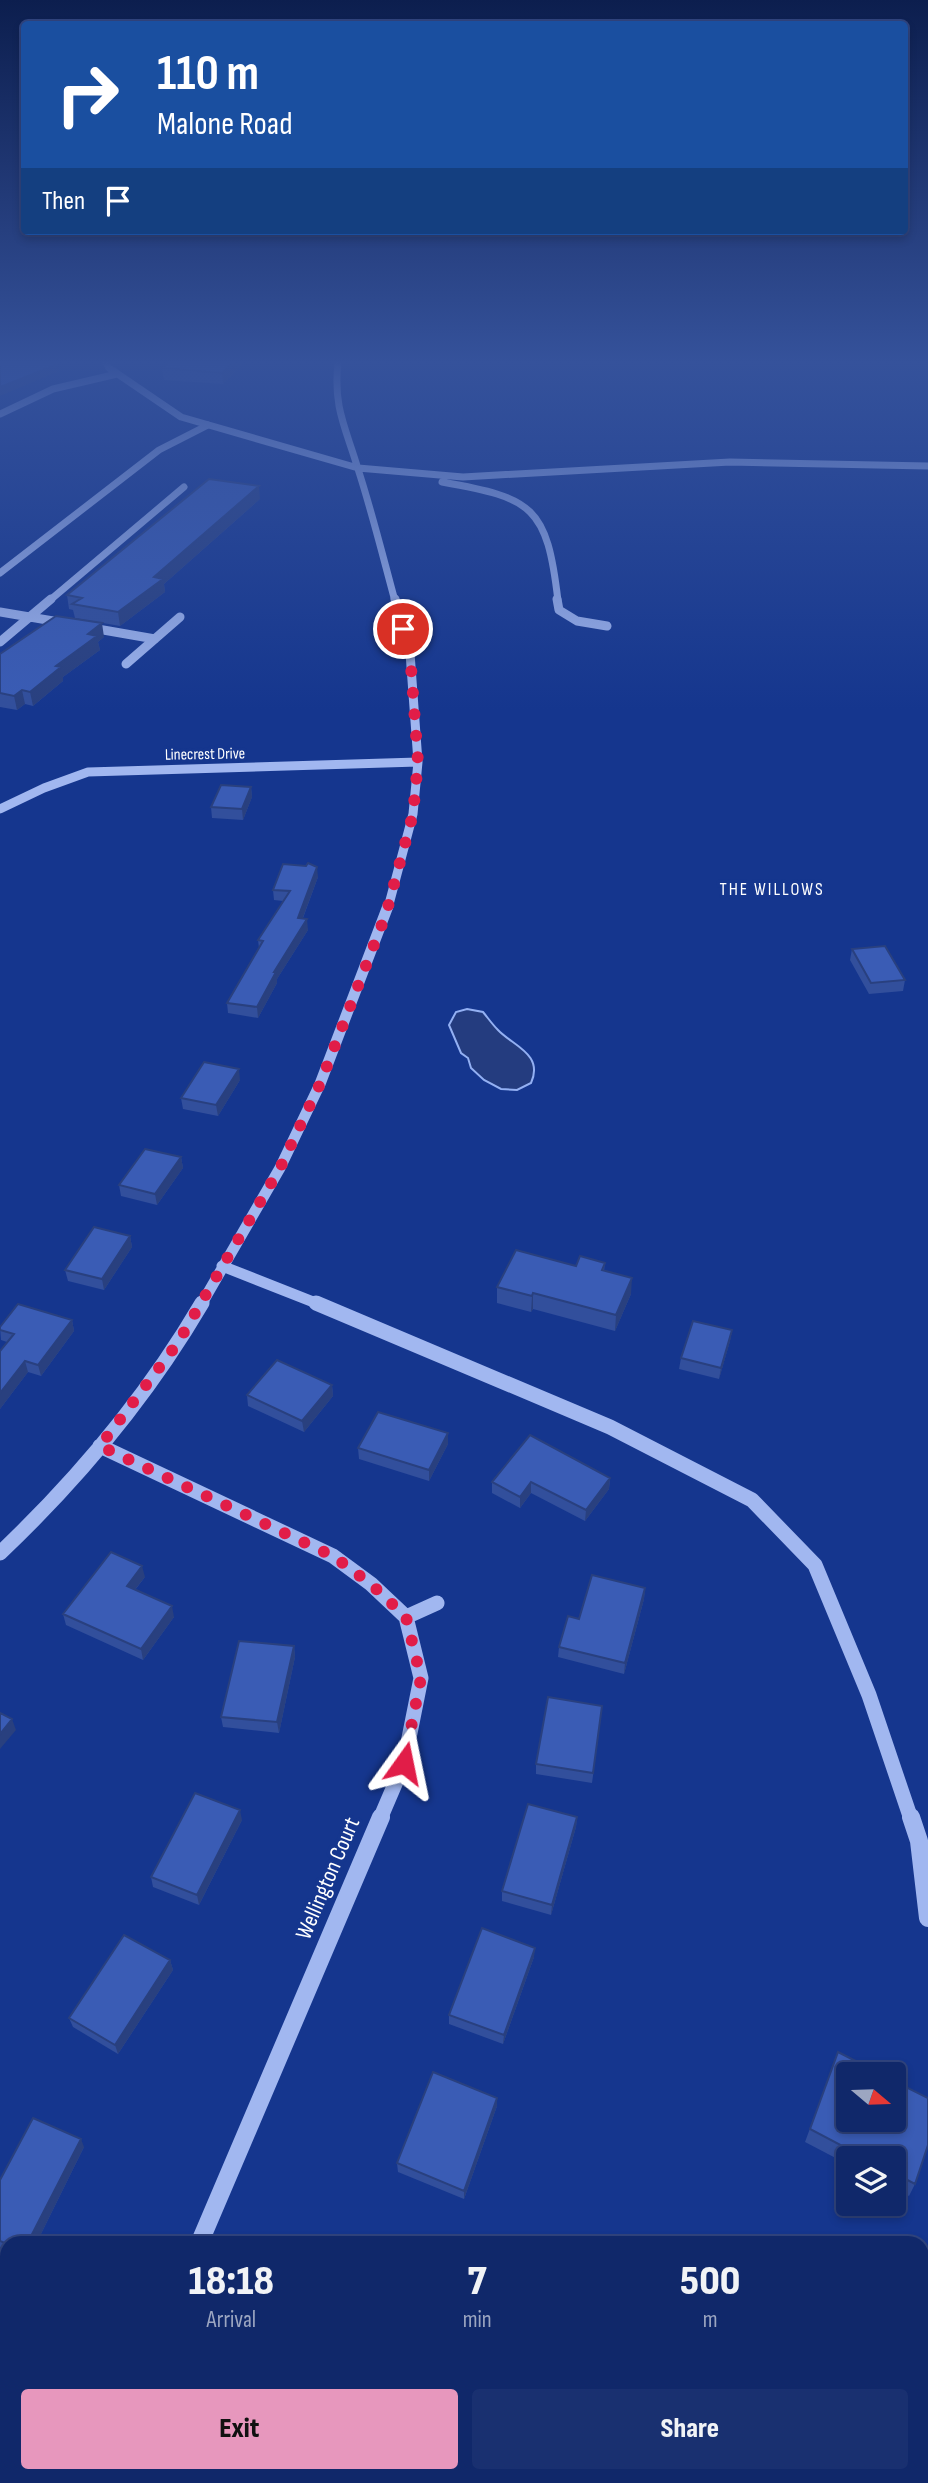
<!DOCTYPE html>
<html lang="en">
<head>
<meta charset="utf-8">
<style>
	body { margin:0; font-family:"Sofia Sans Condensed",sans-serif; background:#193070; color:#f1f3f6; height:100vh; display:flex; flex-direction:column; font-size:26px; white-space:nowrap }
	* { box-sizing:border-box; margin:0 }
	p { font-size:23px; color:#9ca6c1 }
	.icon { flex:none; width:38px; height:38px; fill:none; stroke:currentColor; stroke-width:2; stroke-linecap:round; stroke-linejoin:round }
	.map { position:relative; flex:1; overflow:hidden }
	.sheet { position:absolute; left:0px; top:2236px; width:929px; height:247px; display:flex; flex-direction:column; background:#10286a; border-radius:21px 21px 0 0; box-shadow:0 4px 10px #0003,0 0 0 2px #30447e }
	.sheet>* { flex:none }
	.guide { position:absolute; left:21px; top:21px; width:887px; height:214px; border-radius:7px; box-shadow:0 4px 10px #0003,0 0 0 2px #30447e; background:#1a4fa0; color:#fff; overflow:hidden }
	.needle { width:46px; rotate:109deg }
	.tools { position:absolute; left:836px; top:2062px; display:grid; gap:14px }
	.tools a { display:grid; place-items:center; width:70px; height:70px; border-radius:7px; background:#10286a; box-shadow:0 4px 10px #0003,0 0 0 2px #30447e; font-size:35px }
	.pin { position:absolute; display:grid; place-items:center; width:60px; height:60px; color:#fff; margin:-30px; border:4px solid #fff; border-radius:50%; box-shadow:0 2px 7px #0007 }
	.me { position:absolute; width:77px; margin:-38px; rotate:12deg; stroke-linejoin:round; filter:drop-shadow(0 0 5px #0008) }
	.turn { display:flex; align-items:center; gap:24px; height:147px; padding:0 21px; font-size:32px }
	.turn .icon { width:91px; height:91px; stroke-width:2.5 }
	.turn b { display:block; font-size:49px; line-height:60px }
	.then { display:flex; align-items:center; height:66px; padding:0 21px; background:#0003; gap:14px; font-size:26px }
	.eta { display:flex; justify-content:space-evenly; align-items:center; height:119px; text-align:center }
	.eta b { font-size:42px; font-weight:800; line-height:49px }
	.cta { display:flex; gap:14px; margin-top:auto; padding:14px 21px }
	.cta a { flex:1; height:80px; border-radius:7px; background:#e797bd; color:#111; font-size:28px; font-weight:800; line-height:80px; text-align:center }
	.cta a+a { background:#193070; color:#f1f3f6 }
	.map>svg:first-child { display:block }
	.water { fill:#243c7f; stroke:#93b0f3; stroke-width:2 }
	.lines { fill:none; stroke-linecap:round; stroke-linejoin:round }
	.minor-far4 { stroke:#a1b7f0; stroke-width:7 }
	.minor-far3 { stroke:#a1b7f0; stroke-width:9 }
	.minor-far2 { stroke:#a1b7f0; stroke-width:11 }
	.minor-far1 { stroke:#a1b7f0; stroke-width:15 }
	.minor { stroke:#a1b7f0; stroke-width:18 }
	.wall { fill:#324f9c }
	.shaded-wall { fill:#29407f }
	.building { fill:#3a5cb5; stroke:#29407f; stroke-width:2 }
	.route { stroke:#e11d48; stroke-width:12; stroke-dasharray:0 21.6 }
	.labels { text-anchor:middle; stroke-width:7; stroke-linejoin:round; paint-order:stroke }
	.far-street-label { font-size:16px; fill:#fff; stroke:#15368e }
	.far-neighbourhood-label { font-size:18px; letter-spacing:2px; fill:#fff; stroke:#15368e }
	.near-street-label { font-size:23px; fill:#fff; stroke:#15368e }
</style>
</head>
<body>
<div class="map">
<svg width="928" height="2483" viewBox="0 0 928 2483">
	<rect width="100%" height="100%" fill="#15368e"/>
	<path class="water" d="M467,1009L483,1012C488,1018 492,1024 498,1030C513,1046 544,1054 531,1083L517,1090L501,1089L484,1080L471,1068L468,1058L461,1053L449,1025L456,1012Z"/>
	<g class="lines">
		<path class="minor-far4" d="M106,363L109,368L181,417L358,468L463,477L730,462L928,466
			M338,363C333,408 346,428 358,469C372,512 383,557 395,601
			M0,414L53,389L117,374
			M442,482C533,498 547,506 558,601
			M0,573L159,450L208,425
			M49,601L184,487"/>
		<path class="minor-far3" d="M557,599L559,610L577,621L607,626
			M0,612L65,623
			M86,627L155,639
			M0,642L51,599
			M126,664L180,617
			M0,809L44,788L88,772L418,762
			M388,908L413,814L418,762L410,653L395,599"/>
		<path class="minor-far2" d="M222,1266L321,1305
			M201,1305L280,1168L320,1084L388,906"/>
		<path class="minor-far1" d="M316,1303L610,1427L752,1500L815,1565L869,1695L911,1819
			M100,1446L333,1556L371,1584L406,1617L421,1678L404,1763L380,1819
			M0,1553C77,1480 148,1395 202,1303
			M406,1617L437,1603"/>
		<path class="minor" d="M911,1817L919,1841L928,1918
			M199,2244L381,1817
			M0,2477L7,2476"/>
	</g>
	<path class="wall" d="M243,363L223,384L164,380L162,368Z
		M260,499L164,584L165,592L120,626L75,618L73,610L69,609L67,595Z
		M104,637L98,642L100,650L63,677V681L33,706L25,704L17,710L0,707V654Z
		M251,787L252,797L243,820L212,818L211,807Z
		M318,877L303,918L308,930L277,979V983L258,1018L228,1013L227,1003L259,948L258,940L283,901L274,900L273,890Z
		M852,949L905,980L903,991L869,994L850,960Z
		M240,1080L218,1116L183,1109L181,1098Z
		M181,1157L183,1168L157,1205L121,1196L119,1185Z
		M130,1236L132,1247L104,1290L68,1281L65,1270Z
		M605,1263L604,1271L631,1294L615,1331L533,1309L531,1312L497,1303V1287L576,1266Z
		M72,1320L74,1331L41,1376L28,1372L0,1409V1351L7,1342L1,1340L0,1327Z
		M732,1330L730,1341L719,1379L679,1369L681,1358Z
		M332,1385L333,1396L304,1432L248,1406L247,1395Z
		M448,1444L429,1481L359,1459L358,1448Z
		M610,1478L609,1489L585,1521L531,1493L520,1508L492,1493V1482Z
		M145,1577L135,1590L174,1617L143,1660L66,1625L63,1614Z
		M645,1588L644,1599L624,1674L558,1657L559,1647L579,1619Z
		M294,1646L295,1657L279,1733L223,1727L221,1717Z
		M601,1717L592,1783L536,1774V1764Z
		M577,1817L576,1827L551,1915L502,1901V1891Z
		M242,1820L199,1905L153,1887L151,1877Z
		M534,1957L503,2044L449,2024V2015Z
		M170,1960L173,1970L118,2054L73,2027L69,2018Z
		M838,2052L915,2184L909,2196L894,2189V2158H849V2165L805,2142Z
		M497,2106L464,2199L398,2172L397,2163Z
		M84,2147L36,2244H7V2250L0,2247V2180Z"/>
	<path class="shaded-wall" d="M231,363H243L223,384L222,373Z
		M58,364L59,371L0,396V387Z
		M259,486L260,499L164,584L165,592L120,626L118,612L154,577Z
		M102,623L104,637L98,642L100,650L63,677V681L33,706L30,692L88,634Z
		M22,690L25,704L17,710L14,696Z
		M251,787L252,797L243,820L242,809Z
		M317,867L318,877L299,928L298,918Z
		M307,919L308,930L277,979V983L258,1018L257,1007L274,972Z
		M239,1069L240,1080L218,1116L216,1105Z
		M181,1157L183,1168L157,1205L155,1194Z
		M130,1236L132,1247L104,1290L102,1279Z
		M632,1278L631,1294L615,1331L616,1315Z
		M533,1293V1309L531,1312L532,1296Z
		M72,1320L74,1331L41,1376L38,1365Z
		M732,1330L730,1341L719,1379L721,1368Z
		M25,1361L28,1372L0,1409V1393Z
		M332,1385L333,1396L304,1432L302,1421Z
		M448,1433V1444L429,1481V1470Z
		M610,1478L609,1489L585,1521L586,1510Z
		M531,1482V1493L520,1508V1497Z
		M142,1566L145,1577L129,1597L127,1586Z
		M645,1588L644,1599L624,1674L625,1663Z
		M172,1606L174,1617L143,1660L141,1649Z
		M294,1646L295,1657L279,1733L277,1722Z
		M12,1719L16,1730L0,1749V1734Z
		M240,1810L242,1820L199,1905L197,1895Z
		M577,1817L576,1827L551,1915L552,1905Z
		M535,1948L534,1957L503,2044L504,2035Z
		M170,1960L173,1970L118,2054L115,2045Z
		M497,2098V2106L464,2199V2191Z
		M81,2139L84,2147L36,2244H27Z
		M364,2476H367L364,2483H361Z"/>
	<path class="building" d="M0,363H54L58,364L0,387Z
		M168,363H231L222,373L162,368Z
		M209,479L259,486L154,577L163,579L118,612L72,604L82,598L67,595Z
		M56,616L102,623L88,634L97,636L56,666L61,667L30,692L22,690L14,696L0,693V654Z
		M221,785L251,787L242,809L211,807Z
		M308,863L317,867L298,918L307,919L274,972H276L257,1007L227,1003L263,941L258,940L290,891L273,890L283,864L306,866Z
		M885,946L905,980L871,983L852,949Z
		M204,1062L239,1069L216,1105L181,1098Z
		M145,1149L181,1157L155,1194L119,1185Z
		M94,1227L130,1236L102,1279L65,1270Z
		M516,1250L576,1266L580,1256L605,1263L602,1270L632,1278L616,1315L533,1293L532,1296L497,1287Z
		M18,1304L72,1320L38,1365L25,1361L0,1393V1351L14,1334L0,1330V1327Z
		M693,1321L732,1330L721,1368L681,1358Z
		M277,1360L332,1385L302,1421L247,1395Z
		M378,1412L448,1433L429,1470L358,1448Z
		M530,1435L610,1478L586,1510L531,1482L520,1497L492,1482Z
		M111,1552L142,1566L127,1586L172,1606L141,1649L63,1614Z
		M592,1575L645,1588L625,1663L559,1647L568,1616L579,1619Z
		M239,1641L294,1646L277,1722L221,1717Z
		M548,1697L602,1706L593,1773L536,1764Z
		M0,1713L12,1719L0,1734Z
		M195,1793L240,1810L197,1895L151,1877Z
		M528,1804L577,1817L552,1905L502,1891Z
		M482,1928L535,1948L504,2035L449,2015Z
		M124,1935L170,1960L115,2045L69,2018Z
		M838,2052L881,2074H849V2119H894V2081L928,2098V2145L915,2184L894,2173V2158H865L810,2129Z
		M433,2072L497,2098L464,2191L397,2163Z
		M33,2118L81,2139L27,2244H7L0,2241V2180Z
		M379,2236L397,2244H377Z
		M279,2476H364L361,2483H276Z"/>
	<linearGradient id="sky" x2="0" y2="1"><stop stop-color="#0c1e4e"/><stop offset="0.51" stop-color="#35529b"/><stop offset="1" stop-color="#35529b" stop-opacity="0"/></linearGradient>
	<rect width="928" height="710" fill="url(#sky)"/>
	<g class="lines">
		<path class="route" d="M403,629L410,653L418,762L413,814L386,914L320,1084L280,1168L177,1344L100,1446L333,1556L371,1584L406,1617L421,1678L404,1763"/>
	</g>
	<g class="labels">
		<g class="far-street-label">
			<text transform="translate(205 753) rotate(-1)" y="6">Linecrest Drive</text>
		</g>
		<g class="far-neighbourhood-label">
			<text x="772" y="895">THE WILLOWS</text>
		</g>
		<g class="near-street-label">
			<text transform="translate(327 1878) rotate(-67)" y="8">Wellington Court</text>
		</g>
	</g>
</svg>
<div class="tools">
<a><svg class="needle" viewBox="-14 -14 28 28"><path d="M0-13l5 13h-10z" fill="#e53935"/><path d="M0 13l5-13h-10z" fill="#9ca6c1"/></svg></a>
<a><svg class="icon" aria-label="layers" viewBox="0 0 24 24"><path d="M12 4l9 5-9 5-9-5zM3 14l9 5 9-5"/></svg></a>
</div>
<div class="pin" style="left:403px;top:629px;background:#d93025"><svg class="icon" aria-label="arrive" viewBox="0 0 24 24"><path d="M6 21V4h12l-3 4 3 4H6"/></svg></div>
<svg class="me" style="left:404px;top:1763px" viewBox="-20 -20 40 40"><path d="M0-17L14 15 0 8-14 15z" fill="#e11d48" stroke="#fff" stroke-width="4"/></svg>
<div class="guide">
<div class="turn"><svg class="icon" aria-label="right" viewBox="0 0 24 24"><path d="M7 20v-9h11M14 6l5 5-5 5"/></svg><div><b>110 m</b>Malone Road</div></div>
<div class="then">Then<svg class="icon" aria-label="arrive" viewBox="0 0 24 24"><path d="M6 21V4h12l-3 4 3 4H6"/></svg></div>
</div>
<section class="sheet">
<div class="eta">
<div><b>18:18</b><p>Arrival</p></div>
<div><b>7</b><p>min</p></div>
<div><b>500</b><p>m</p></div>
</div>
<div class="cta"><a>Exit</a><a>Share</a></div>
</section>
</div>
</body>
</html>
